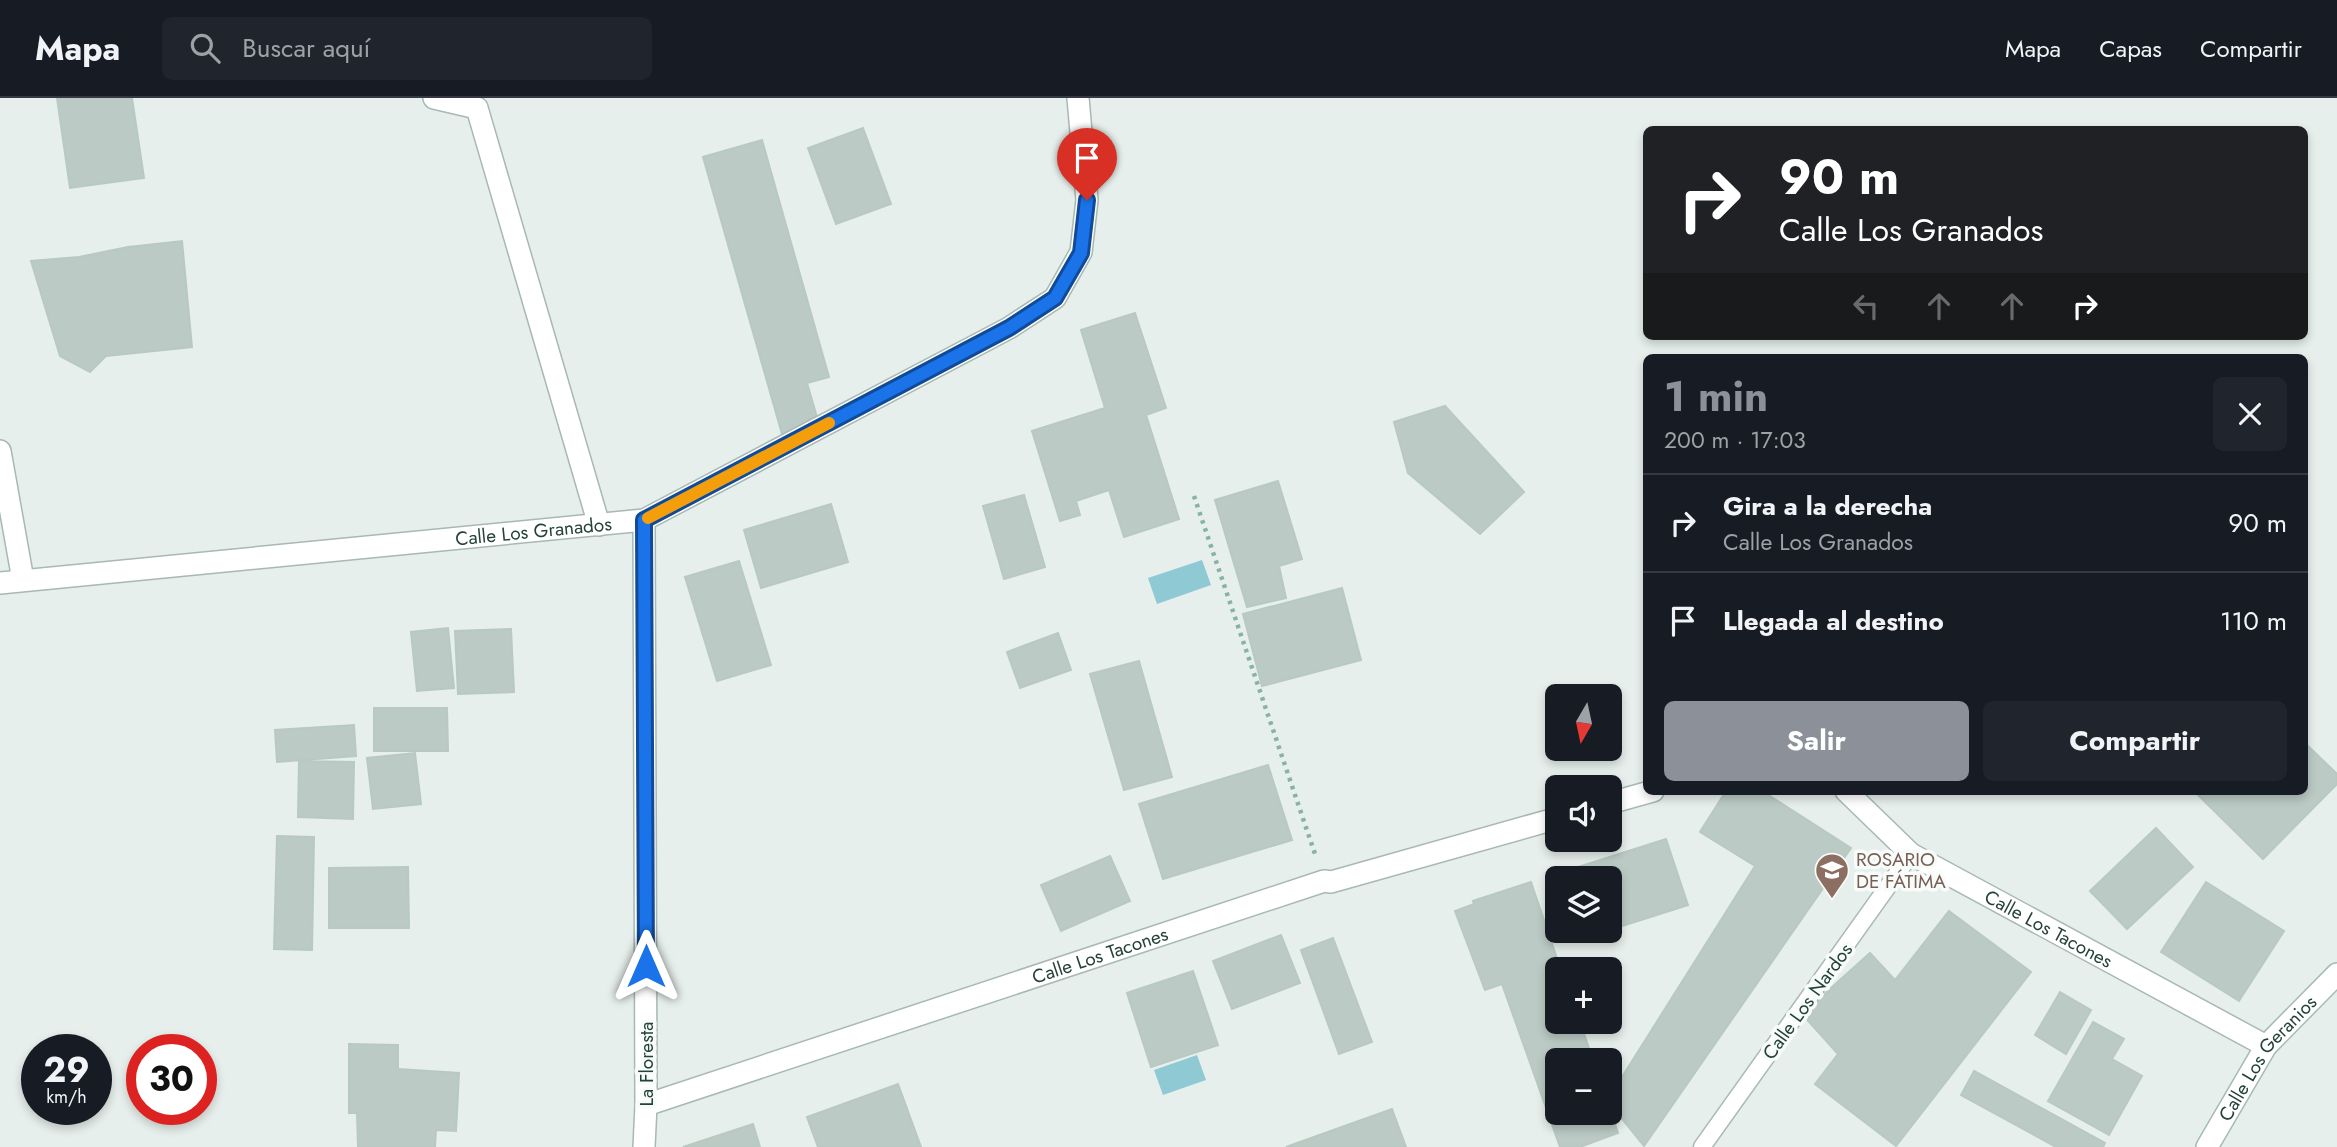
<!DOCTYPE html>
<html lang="es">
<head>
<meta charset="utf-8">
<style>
	body { margin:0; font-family:Jost,sans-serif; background:#20242c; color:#f1f3f6; height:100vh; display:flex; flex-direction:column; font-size:26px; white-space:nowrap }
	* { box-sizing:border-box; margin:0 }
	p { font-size:23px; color:#9ea1a6 }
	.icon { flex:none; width:38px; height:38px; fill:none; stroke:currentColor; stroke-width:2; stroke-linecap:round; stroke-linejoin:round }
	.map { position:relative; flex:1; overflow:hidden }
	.sheet { position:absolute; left:1643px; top:256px; width:665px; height:441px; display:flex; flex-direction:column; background:#171b24; border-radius:10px; box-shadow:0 4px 10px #0003 }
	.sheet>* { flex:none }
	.guide { position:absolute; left:1643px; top:28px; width:665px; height:214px; border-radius:10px; box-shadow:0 4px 10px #0003; background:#202124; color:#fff; overflow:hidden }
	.needle { width:46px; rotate:189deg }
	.tools { position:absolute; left:1545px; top:586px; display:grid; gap:14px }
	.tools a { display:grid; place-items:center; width:77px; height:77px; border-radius:10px; background:#171b24; box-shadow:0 4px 10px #0003; font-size:35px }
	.speed { position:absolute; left:21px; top:936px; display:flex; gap:14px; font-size:35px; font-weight:700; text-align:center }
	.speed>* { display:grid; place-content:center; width:91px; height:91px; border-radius:50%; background:#171b24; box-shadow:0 4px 10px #0003; line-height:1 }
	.speed small { font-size:18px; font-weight:400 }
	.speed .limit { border:10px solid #d22; background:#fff; color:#111 }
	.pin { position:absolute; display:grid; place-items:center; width:60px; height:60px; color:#fff; margin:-72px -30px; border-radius:50% 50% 50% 0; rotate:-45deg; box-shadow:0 0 7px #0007 }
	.pin .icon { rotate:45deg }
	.me { position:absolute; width:77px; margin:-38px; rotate:0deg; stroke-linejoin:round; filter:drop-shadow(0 0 5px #0008) }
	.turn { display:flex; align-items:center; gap:24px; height:147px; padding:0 21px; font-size:32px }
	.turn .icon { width:91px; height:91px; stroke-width:2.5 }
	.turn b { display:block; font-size:49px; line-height:60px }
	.lanes { display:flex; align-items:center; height:66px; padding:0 21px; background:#0003; justify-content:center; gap:35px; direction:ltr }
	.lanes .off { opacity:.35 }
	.round { display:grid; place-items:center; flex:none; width:74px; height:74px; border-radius:10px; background:#20242c }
	.head { display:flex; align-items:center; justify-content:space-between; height:119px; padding:0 21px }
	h1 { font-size:42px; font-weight:700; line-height:52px; color:#8c9099 }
	.button { display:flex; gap:14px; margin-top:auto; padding:14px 21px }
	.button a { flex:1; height:80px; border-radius:10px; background:#8c9099; color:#fff; font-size:28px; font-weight:700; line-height:80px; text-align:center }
	.button a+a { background:#20242c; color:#f1f3f6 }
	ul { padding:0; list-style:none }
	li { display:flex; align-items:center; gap:21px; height:98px; padding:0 21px; border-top:2px solid #363941 }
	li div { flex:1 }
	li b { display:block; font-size:26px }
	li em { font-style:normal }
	header { display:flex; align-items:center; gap:42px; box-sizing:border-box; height:98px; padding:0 35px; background:#171b24; border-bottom:2px solid #363941 }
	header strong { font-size:33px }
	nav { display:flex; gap:38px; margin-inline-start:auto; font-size:24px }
	.search { width:490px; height:63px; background:#20242c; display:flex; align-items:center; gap:18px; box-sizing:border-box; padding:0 24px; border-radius:10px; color:#9ea1a6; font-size:26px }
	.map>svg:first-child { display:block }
	.water { fill:#8ec9d4 }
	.building { fill:#bbcac4; stroke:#b8c9c2; stroke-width:2 }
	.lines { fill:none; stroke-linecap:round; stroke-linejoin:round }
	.lane-casing { stroke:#a8b8b2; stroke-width:19 }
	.street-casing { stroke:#a8b8b2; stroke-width:24 }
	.secondary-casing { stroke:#a4bbb3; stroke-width:24 }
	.path { stroke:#86b3a5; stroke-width:4.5; stroke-dasharray:3.5 5; stroke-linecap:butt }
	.lane { stroke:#fff; stroke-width:16 }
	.street { stroke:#fff; stroke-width:21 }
	.secondary { stroke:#fff; stroke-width:21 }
	.route-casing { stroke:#114b97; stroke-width:18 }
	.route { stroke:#1a73e8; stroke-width:12 }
	.slow { stroke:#f59e0b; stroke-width:12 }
	.labels { text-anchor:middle; stroke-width:7; stroke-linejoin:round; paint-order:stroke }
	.street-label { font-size:19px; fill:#24423a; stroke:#f7fbf9 }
	.education-label { font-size:19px; fill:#785e54; stroke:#f7fbf9; text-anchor:start }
</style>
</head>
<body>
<header>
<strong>Mapa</strong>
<div class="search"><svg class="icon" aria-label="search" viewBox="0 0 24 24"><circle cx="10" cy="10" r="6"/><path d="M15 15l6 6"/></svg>Buscar aquí</div>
<nav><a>Mapa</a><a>Capas</a><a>Compartir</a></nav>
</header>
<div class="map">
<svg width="2337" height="1049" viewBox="0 0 2337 1049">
	<rect width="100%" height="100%" fill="#e6efeb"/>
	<path class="water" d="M1202,462L1211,487L1157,506L1148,480Z
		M1197,957L1206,982L1163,997L1154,972Z"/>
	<path class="building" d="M57,0H132L144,80L70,90Z
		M863,30L891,106L836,126L808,50Z
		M762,42L829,279L807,285L819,326L782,336L703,59Z
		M182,143L192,249L106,258L90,274L60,258L31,163L79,159L128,149Z
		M1135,215L1166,310L1146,317L1179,421L1124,439L1109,392L1076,403L1080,417L1060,423L1032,333L1105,310L1081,232Z
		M1445,308L1524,394L1480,436L1408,375L1394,324Z
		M1278,383L1302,461L1279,468L1286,500L1247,509L1215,402Z
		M1024,397L1045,469L1004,481L983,408Z
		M831,406L848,464L761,490L744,432Z
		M739,463L771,567L717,583L685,479Z
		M1342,490L1361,562L1262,588L1243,516Z
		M448,530L454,590L417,593L411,534Z
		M511,531L514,594L458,596L455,533Z
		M1058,535L1071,572L1020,590L1007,554Z
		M1139,563L1172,679L1124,692L1090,576Z
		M374,610H447L448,653H374Z
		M354,627L356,658L277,664L275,632Z
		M2305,645L2337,676V686L2263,761L2194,693H2305Z
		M415,655L421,706L373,711L367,660Z
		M299,663L354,664L353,721L298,719Z
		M1268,667L1292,742L1163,781L1139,706Z
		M1726,693H1762L1851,750L1644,1048L1610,1006V998L1755,768L1700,734Z
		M2156,730L2193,769L2127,831L2090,793Z
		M277,738L314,739L312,852L274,851Z
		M1666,741L1688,807L1610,832V780H1572L1569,772Z
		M1110,758L1130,803L1061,833L1041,787Z
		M408,769L409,830H329V770Z
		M1531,784L1561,872H1558V924H1580L1593,962H1558V1015H1610V1011L1618,1035L1580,1049H1560L1502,886L1485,892L1455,813L1474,806L1473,803Z
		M2206,784L2284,833L2239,903L2161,854Z
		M1949,813L2031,874L1896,1048L1815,986L1838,956L1802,916L1870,855L1895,882Z
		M1281,837L1300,885L1232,911L1213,863Z
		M1333,840L1372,944L1339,956L1301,852Z
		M1193,873L1218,947L1151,969L1127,895Z
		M2060,894L2091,912L2066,956L2035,937Z
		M2093,924L2124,941L2112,961L2142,978L2109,1037L2048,1003Z
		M349,946L398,947V971L459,975L456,1033L436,1032L435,1049H358L357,1015H349Z
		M1974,973L2105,1045L2103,1049H2056L1961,997Z
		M898,986L921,1049H818L807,1019Z
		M1392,1011L1406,1049H1286Z
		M753,1026L760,1049H683Z"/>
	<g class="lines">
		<g class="lane-casing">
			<path id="lane" d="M1702,1049L1911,756"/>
		</g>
		<g class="street-casing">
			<g id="street">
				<path d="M434,0L477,10L599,427"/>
				<path d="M0,353L23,482"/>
				<path id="s1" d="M0,485L644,422L1009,230L1055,200L1081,154L1087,102L1078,0"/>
				<path id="s2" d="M1846,693L1911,756L2266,948"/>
				<path d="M1610,705L1653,693"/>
				<path id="s3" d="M646,1007L1324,783L1331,784L1558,720"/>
				<path d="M644,1049L646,1007L644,422"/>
			</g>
		</g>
		<g class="secondary-casing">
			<g id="secondary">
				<path id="s4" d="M2207,1049L2266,948L2337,876"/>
			</g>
		</g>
		<path class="path" d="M1194,398L1316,759"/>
		<use href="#lane" class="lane"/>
		<use href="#street" class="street"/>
		<use href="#secondary" class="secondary"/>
	</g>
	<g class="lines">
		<g class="route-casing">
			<path id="route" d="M646,868L644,422L1009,230L1055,200L1081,155L1087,102"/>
		</g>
		<use href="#route" class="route"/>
		<path class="slow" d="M648,420L829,325"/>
	</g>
	<defs>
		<g id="school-pin" transform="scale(1.75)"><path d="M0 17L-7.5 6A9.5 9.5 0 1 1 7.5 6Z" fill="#8d6e63" stroke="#f7fbf9"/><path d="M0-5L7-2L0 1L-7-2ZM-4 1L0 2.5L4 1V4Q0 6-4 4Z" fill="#fff"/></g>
	</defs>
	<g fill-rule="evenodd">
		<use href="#school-pin" x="1832" y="772"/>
	</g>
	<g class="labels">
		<g class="street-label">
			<text dy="7" stroke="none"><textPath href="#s1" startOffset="536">Calle Los Granados</textPath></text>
			<text dy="7" stroke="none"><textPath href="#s2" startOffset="247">Calle Los Tacones</textPath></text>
			<text dy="7" stroke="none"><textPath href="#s3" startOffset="478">Calle Los Tacones</textPath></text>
			<text transform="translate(1807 903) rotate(-54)" y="7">Calle Los Nardos</text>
			<text dy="7" stroke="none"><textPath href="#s4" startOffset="108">Calle Los Geranios</textPath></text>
			<text transform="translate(646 966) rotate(-90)" y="7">La Floresta</text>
		</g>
		<g class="education-label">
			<text x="1856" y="768">ROSARIO<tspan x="1856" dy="22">DE FÁTIMA</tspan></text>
		</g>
	</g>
</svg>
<div class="tools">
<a><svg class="needle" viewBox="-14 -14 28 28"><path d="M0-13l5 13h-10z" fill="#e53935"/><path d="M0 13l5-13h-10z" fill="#9ea1a6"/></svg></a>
<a><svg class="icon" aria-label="sound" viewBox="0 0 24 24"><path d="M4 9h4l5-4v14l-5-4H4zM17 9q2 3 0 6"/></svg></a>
<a><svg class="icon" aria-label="layers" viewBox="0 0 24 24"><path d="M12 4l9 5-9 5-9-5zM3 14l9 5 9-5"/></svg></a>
<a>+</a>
<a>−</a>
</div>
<div class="speed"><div>29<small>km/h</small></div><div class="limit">30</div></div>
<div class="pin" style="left:1087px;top:102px;background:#d93025"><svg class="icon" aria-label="arrive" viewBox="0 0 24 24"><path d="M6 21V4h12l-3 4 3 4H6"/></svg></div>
<svg class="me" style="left:646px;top:868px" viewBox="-20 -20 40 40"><path d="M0-17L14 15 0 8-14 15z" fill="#1a73e8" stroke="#fff" stroke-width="4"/></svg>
<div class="guide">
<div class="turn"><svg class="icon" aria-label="right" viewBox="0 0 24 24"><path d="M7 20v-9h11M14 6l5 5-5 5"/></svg><div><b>90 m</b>Calle Los Granados</div></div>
<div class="lanes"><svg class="icon off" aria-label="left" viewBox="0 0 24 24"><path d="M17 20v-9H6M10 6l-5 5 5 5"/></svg><svg class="icon off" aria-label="ahead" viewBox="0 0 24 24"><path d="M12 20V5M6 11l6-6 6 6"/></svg><svg class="icon off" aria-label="ahead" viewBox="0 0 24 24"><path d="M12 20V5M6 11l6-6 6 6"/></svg><svg class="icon" aria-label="right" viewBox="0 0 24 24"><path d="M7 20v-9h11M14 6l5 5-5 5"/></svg></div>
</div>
<section class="sheet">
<div class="head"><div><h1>1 min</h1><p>200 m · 17:03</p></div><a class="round"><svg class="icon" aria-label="close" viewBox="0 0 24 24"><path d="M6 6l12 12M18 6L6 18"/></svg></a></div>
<ul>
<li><svg class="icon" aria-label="right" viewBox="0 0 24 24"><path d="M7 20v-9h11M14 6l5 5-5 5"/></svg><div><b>Gira a la derecha</b><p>Calle Los Granados</p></div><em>90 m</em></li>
<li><svg class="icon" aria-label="arrive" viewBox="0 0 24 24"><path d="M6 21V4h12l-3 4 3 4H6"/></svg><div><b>Llegada al destino</b></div><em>110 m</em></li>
</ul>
<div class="button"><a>Salir</a><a>Compartir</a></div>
</section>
</div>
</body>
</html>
